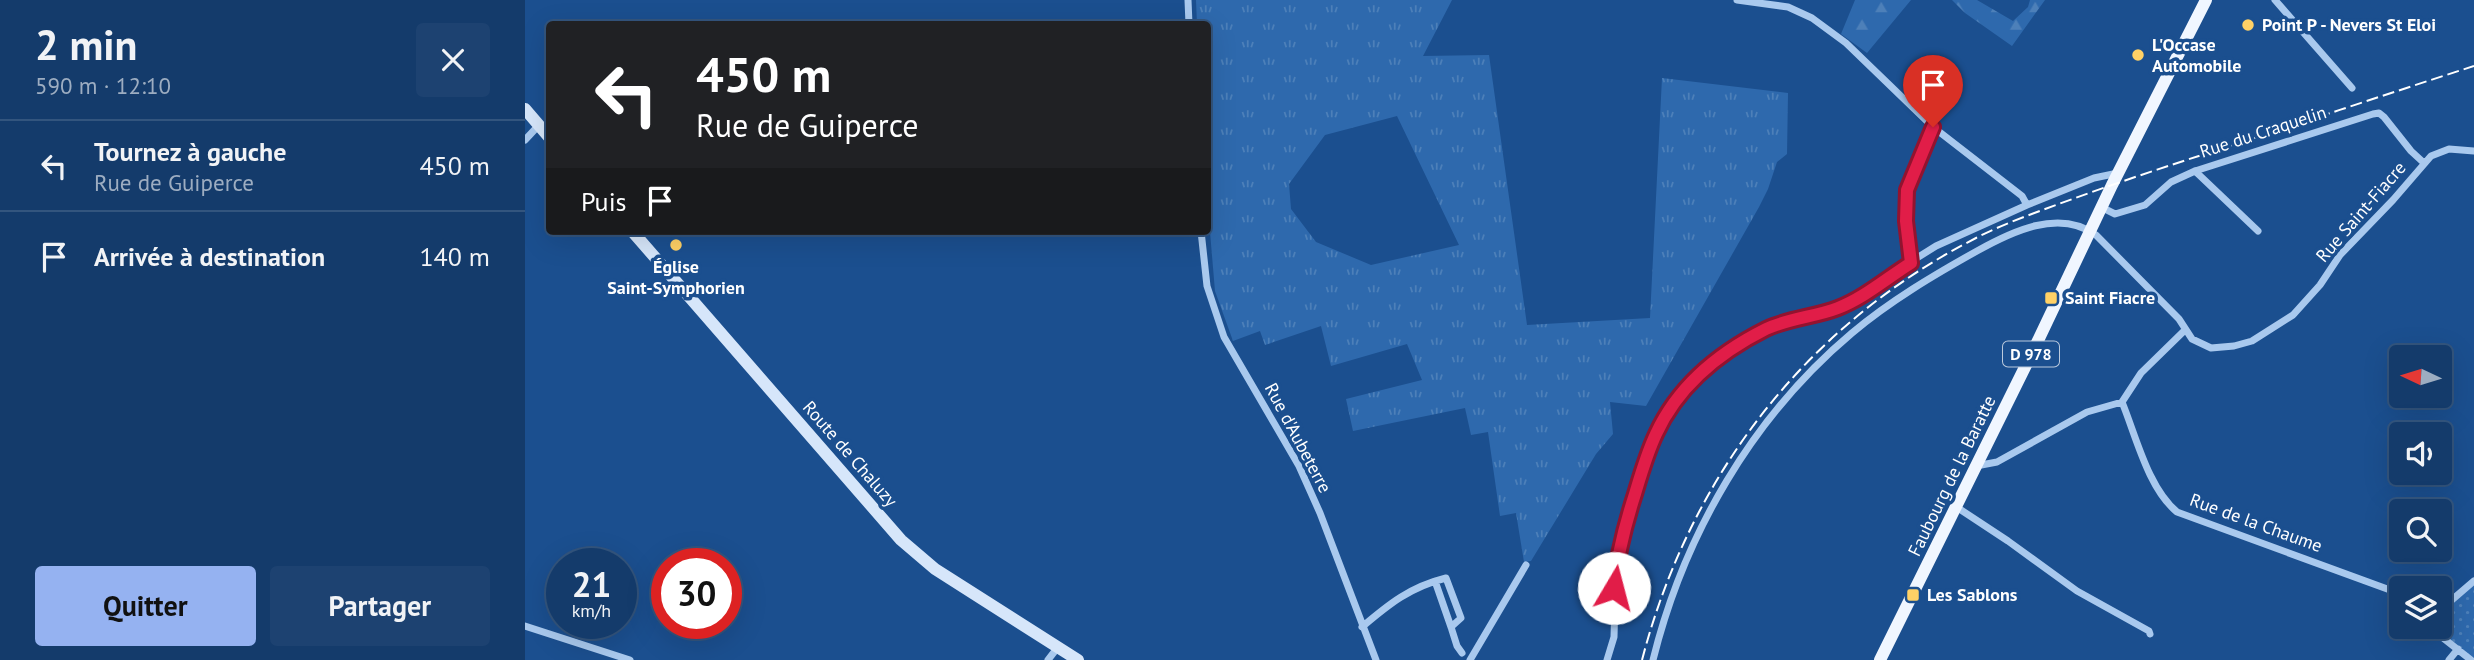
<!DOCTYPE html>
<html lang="fr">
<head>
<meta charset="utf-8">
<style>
	body { margin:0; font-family:"PT Sans",sans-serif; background:#1d4271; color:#f1f3f6; height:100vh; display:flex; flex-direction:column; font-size:26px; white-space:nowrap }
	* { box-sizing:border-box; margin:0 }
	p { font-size:23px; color:#9dadc1 }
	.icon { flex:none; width:38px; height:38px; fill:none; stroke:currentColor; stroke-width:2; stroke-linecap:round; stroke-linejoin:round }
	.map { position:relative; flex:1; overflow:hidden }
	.side { display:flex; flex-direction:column; background:#143b6b; width:525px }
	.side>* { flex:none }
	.hud { position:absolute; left:21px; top:21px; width:665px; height:214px; border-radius:7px; box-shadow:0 7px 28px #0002,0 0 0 2px #33557e; background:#202124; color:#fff; overflow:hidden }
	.needle { width:46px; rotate:274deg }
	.fabs { position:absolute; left:1864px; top:345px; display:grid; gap:14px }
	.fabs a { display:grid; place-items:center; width:63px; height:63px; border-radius:7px; background:#143b6b; box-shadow:0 7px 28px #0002,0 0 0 2px #33557e; font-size:35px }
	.speed { position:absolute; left:21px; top:548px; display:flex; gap:14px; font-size:35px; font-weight:700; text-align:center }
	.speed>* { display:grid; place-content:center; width:91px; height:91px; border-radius:50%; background:#143b6b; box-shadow:0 7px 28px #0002,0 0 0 2px #33557e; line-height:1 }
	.speed small { font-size:18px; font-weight:400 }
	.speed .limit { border:10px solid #d22; background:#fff; color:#111 }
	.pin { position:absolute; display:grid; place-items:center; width:60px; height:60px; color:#fff; margin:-72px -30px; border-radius:50% 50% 50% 0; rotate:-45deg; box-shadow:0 0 7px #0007 }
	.pin .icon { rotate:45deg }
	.me { position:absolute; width:77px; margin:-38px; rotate:8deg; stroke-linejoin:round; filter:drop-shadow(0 0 5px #0008) }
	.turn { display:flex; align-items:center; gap:24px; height:147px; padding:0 35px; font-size:32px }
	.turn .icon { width:91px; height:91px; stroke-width:2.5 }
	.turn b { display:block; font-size:49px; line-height:60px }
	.then { display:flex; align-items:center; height:66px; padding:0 35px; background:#0003; gap:14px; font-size:26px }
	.round { display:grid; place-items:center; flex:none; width:74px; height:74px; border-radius:7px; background:#1d4271 }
	.headline { display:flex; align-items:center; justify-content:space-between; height:119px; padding:0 35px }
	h1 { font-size:42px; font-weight:700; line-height:52px }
	.button { display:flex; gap:14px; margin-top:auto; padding:14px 35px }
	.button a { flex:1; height:80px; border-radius:7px; background:#95b2f1; color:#111; font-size:28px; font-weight:700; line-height:80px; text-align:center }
	.button a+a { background:#1d4271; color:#f1f3f6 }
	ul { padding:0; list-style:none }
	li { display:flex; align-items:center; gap:21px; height:91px; padding:0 35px; border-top:2px solid #33557e }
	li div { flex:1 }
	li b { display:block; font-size:26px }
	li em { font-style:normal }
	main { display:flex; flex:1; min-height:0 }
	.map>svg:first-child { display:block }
	.grass { fill:url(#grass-tufts); fill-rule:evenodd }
	.forest { fill:url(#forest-firs) }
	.park { fill:url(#park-dots) }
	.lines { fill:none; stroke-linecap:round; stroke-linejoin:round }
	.street { stroke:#a9c9ee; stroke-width:7 }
	.secondary { stroke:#d6e6fa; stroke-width:12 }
	.primary { stroke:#f0f6ff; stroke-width:12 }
	.rail { stroke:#fff; stroke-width:2; stroke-dasharray:12 5; stroke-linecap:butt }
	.route-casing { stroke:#92132f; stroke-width:18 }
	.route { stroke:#e11d48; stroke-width:12 }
	.poi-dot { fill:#ffd166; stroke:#1b4f8f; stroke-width:2.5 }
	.labels { text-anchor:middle; stroke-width:7; stroke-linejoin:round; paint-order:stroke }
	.shield { fill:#1b4f8f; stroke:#bbcadd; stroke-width:2 }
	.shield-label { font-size:16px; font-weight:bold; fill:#fff }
	.poi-label { font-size:18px; font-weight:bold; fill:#fff; stroke:#1b4f8f; text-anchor:start }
	.street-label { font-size:18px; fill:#fff; stroke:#1b4f8f }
</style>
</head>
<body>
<main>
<section class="side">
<div class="headline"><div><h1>2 min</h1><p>590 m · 12:10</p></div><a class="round"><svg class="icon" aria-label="close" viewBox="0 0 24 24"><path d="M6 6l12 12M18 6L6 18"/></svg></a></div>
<ul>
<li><svg class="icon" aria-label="left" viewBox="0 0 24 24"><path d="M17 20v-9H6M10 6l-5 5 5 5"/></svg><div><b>Tournez à gauche</b><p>Rue de Guiperce</p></div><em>450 m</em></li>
<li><svg class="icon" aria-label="arrive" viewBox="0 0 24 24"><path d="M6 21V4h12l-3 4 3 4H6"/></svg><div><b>Arrivée à destination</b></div><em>140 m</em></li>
</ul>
<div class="button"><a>Quitter</a><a>Partager</a></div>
</section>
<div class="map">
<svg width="1949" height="660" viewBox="0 0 1949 660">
	<defs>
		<pattern id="grass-tufts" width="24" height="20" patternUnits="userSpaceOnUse" patternTransform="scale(1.75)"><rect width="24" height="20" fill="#2e69ad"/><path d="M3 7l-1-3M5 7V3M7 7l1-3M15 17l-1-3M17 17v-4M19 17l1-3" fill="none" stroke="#4d80b9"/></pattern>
		<pattern id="forest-firs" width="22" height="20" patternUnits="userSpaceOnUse" patternTransform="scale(1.75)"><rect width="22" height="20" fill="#2e69ad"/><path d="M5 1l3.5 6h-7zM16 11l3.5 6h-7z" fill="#4d80b9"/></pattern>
		<pattern id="park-dots" width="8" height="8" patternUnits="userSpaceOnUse" patternTransform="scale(1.75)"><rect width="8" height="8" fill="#2e69ad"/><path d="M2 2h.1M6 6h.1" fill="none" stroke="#4d80b9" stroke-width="1.8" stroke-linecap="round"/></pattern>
	</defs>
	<rect width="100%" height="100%" fill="#1b4f8f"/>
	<path class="grass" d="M671,0H927L898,56L964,55L1002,325L1125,318L1137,78L1263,93L1262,154L1252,162L1243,189L1234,207L1121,406L1085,402L1088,434L1071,454L1006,561L999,562L991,513L975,516L963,432L946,435L940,408L828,431L821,399L897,380L882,344L806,366L796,326L740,345L735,331L708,341L690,291L682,196V24H672ZM872,116L934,245L846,265L791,242L766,209L764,184L800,135Z"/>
	<path class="forest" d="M1330,0H1386L1342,53L1316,34Z
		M1427,0H1452L1488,21L1503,7L1505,0H1520L1487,46L1440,13Z"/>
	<path class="park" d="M1949,585V659L1914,632L1912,627L1914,626L1915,616L1917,611Z"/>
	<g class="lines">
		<path class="street" d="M663,0L664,24
			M1212,0L1263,7L1287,18L1321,43L1408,127L1497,196L1502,205
			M1750,0L1827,88
			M0,140L14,125
			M1670,171L1733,231
			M1576,207L1590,214L1620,205L1646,182L1670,171L1848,114L1854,113L1859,117L1886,151L1899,163
			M676,231L682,286L699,337L774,466L795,513L851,660
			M1386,263L1381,221L1382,190L1408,127
			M1597,402C1611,436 1623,488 1652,512L1876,594
			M1451,466L1472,462L1562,412L1597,402L1616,373L1660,330
			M1430,506L1483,541L1552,591L1624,631L1625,634
			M1914,611L1949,581
			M0,626L105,660
			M1910,626L1913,634L1946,660
			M837,627C864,604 885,587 921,578L936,618L926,627L910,581
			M926,627L932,646L937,653
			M523,660L533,647
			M945,660L1001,565
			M1082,660L1089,637L1091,565L1120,460L1131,433L1144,411L1169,379L1196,354L1242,328L1266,319L1312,308L1411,246L1502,205L1569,178L1593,173
			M1128,660C1159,535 1227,417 1327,333C1365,301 1409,275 1452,251C1486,232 1534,208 1571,235L1654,319L1667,339L1686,348L1709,346L1727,341L1768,315L1795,285L1815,255L1868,200L1906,156L1924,149L1949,151
			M1924,660L1933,649"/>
		<path class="secondary" d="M0,109L24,137
			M107,231L376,540L410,569L553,660"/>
		<path class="primary" d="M1355,660L1508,351L1587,185L1681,0"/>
		<path class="rail" d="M1117,660C1165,476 1281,325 1451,238C1476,225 1504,215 1531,205C1580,187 1630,170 1680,154C1770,125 1859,95 1949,66"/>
	</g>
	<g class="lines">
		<g class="route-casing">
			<path id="route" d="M1089,588C1092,556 1100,525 1110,494C1116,474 1122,453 1131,434C1153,386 1195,352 1241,329C1264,318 1290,317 1313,308C1339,298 1362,278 1386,263L1381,221L1382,190L1408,127"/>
		</g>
		<use href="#route" class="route"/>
	</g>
	<g class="poi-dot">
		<circle cx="1723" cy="25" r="7"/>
		<circle cx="1613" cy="55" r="7"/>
		<circle cx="151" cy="245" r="7"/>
		<rect x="1519" y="291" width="14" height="14" rx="3.5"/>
		<rect x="1381" y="588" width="14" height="14" rx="3.5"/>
	</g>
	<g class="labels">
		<rect class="shield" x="1478" y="341.5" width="56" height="25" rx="5"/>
		<g class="shield-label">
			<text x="1506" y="360">D 978</text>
		</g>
		<g class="poi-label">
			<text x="1737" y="31">Point P - Nevers St Eloi</text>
			<text x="1627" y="51">L'Occase<tspan x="1627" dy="21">Automobile</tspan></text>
			<text x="151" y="273" text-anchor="middle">Église<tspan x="151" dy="21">Saint-Symphorien</tspan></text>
			<text x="1540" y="304">Saint Fiacre</text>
			<text x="1402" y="601">Les Sablons</text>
		</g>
		<g class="street-label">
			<text transform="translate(1738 132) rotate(-18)" y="6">Rue du Craquelin</text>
			<text transform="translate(1836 212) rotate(-49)" y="6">Rue Saint-Fiacre</text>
			<text transform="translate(773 438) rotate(62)" y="6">Rue d'Aubeterre</text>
			<text transform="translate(325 454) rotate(49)" y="6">Route de Chaluzy</text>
			<text transform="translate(1427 476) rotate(-64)" y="6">Faubourg de la Baratte</text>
			<text transform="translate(1731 523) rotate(20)" y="6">Rue de la Chaume</text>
		</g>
	</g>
</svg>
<div class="fabs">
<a><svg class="needle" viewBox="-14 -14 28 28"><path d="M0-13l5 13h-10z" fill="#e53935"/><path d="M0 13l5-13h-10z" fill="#9dadc1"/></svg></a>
<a><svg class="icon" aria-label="sound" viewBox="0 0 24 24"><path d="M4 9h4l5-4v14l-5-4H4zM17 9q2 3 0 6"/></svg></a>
<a><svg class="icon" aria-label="search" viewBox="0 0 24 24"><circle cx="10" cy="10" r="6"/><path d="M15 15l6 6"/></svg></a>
<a><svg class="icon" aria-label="layers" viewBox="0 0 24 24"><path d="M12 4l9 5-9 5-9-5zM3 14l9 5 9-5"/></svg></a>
</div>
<div class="speed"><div>21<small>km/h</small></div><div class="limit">30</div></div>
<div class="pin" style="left:1408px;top:127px;background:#d93025"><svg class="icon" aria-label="arrive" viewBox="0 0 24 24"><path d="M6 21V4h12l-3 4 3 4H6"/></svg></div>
<svg class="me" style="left:1089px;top:588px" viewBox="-20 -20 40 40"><circle r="19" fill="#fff"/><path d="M0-13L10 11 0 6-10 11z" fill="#e11d48"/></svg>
<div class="hud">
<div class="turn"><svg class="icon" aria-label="left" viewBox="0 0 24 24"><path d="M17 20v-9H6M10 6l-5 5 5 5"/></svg><div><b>450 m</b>Rue de Guiperce</div></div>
<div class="then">Puis<svg class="icon" aria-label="arrive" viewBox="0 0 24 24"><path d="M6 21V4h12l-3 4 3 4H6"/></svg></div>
</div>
</div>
</main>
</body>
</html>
